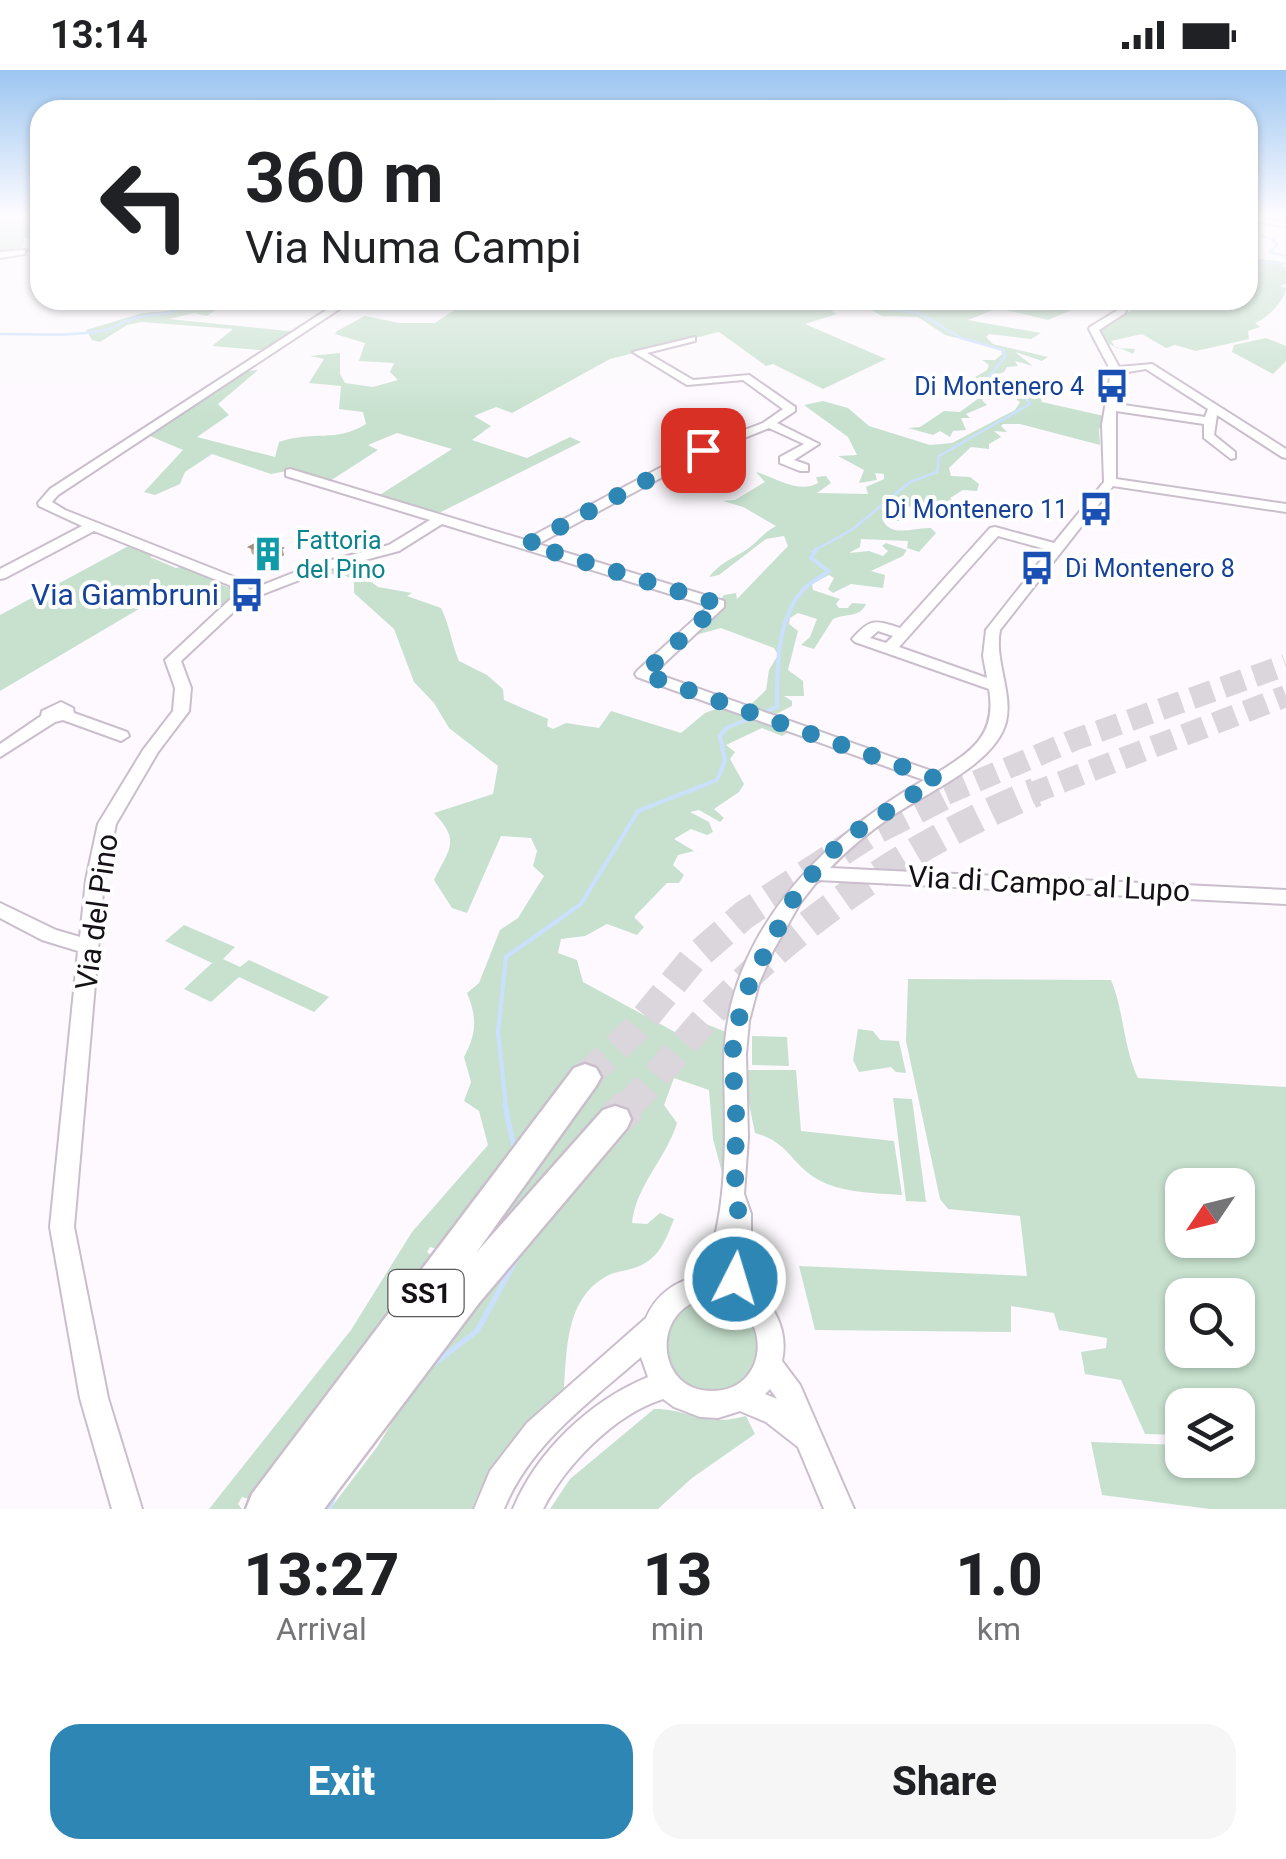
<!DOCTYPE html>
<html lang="en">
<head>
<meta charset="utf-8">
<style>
	body { margin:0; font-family:Roboto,sans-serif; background:#f6f6f6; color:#202124; height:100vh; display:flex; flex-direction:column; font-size:38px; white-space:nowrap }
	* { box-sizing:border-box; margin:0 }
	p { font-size:32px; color:#757577 }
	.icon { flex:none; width:55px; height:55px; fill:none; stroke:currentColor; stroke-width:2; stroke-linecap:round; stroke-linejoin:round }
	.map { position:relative; height:1439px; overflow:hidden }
	.panel { display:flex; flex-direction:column; background:#fff; flex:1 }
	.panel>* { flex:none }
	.guide { position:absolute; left:30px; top:30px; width:1228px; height:210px; border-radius:30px; box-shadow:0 2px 8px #0004; background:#fff; color:#202124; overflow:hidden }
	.needle { width:65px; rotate:235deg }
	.controls { position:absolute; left:1165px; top:1098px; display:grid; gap:20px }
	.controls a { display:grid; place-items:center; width:90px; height:90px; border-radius:20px; background:#fff; box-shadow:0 2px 8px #0004; font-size:50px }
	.pin { position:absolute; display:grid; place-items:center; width:85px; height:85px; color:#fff; margin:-42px; border-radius:20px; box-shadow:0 5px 15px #0006 }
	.me { position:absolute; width:110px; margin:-55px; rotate:5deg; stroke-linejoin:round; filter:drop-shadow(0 0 8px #0008) }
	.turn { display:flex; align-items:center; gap:35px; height:210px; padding:0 50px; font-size:45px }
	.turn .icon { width:130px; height:130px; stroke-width:2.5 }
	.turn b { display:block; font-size:70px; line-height:85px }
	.eta { display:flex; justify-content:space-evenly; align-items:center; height:170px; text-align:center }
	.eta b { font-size:60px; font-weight:800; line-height:70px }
	.primary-button { display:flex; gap:20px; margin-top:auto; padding:20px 50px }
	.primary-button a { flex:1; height:115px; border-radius:30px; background:#2e86b4; color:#fff; font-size:40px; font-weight:800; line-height:115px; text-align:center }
	.primary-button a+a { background:#f6f6f6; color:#202124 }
	.status { display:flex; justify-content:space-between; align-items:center; height:70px; padding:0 50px; background:#fff; direction:ltr }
	.status svg { height:28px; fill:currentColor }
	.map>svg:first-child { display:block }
	.green { fill:#c7e1ce; fill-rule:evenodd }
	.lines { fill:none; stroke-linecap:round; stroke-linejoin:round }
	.stream-far2 { stroke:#cbe0ff; stroke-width:2.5 }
	.stream-far1 { stroke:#cbe0ff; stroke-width:4 }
	.stream { stroke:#cbe0ff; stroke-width:5 }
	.highway-tunnel-far2 { stroke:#dad6db; stroke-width:22; stroke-dasharray:22 11; stroke-linecap:butt }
	.highway-tunnel-far1 { stroke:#dad6db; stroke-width:29; stroke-dasharray:29 14; stroke-linecap:butt }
	.highway-tunnel { stroke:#dad6db; stroke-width:36; stroke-dasharray:36 19; stroke-linecap:butt }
	.minor-casing { stroke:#cabecc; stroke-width:4 }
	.highway-casing { stroke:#cabecc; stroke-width:5 }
	.minor { fill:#fff; fill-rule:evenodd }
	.highway { fill:#fff; fill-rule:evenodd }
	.wall { fill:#c1ac92 }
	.shaded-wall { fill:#9d8c77 }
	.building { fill:#e0c8aa; stroke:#9d8c77; stroke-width:2.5 }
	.route { stroke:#2e86b4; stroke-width:18; stroke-dasharray:0 32.4 }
	.labels { text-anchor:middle; stroke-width:8; stroke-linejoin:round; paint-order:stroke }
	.far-transit-label { font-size:25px; fill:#164399; stroke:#fff; text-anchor:end }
	.far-culture-label { font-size:25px; fill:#0d838f; stroke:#fff; text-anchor:start }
	.shield { fill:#fff; stroke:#5b585c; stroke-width:2.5 }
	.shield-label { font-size:28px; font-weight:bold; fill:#151116 }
	.transit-label { font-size:30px; fill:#164399; stroke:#fff; text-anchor:end }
	.street-label { font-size:30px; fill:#151116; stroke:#fff }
</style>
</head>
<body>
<div class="status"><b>13:14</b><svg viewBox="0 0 49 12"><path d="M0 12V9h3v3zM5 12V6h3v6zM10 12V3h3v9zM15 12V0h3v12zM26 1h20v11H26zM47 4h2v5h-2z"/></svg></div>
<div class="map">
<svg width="1286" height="1439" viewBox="0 0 1286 1439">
	<rect width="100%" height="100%" fill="#fdf9fe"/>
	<path class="green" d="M0,147H40V169L24,168L22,181L40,177V181L0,184Z
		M1248,188L1279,191L1286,199V214L1280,216L1286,218C1285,231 1266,249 1255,253L1260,257L1248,261L1249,269L1196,281L1175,275L1166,278L1142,264L1111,271L1116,278L1135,279L1133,284C1117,275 1106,279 1098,258L1134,239L1131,230H1193L1188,239L1204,235L1203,239L1208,230H1248Z
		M178,230H230L207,246L194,243L169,249L298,262L270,281L212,276L233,259L141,252L127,255L100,272L92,270L86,260L143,243L169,241Z
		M469,230H837L877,239L888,236L887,240H916L907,238L918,236L919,230L993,240L968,250L1041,263L1031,269L989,264L986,267L993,274L1048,287L1042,291L1015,282L1033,296L1015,291L1018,296L1007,297L1004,302L992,306L990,313L1004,312L1040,325L1042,332L1104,346L1099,360L1100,375L1020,354H1003L1001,356L1007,362L994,361L1001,367L989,374V379L971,377L949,398L951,406L970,407L979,414L977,421L963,420L950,428L961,440L946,446L921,436L881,438L887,446L907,451H883C893,468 914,457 931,458L936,463L919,482L907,478L908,471L861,469L860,477L849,483L869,481L883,486L888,481L882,476L886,473L907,480L903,486L871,501L885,505L883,518L851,514L833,523L828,519L834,508L829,505L812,514L813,520L840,529L836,534L839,538H848L852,533L866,534C860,548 846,543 833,549L814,579L801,575L810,567L817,549L798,543L790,548L789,554L798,561L788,600L803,611L804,626H784L792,631V636L772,646L747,638L766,620L769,600L778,585L774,578L721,558L692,566L724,525L736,523L737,529L788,476L784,466L766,469L719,505L709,507C719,494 729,490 743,482C757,474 762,463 776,456L743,437L723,431L735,430L765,412L756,402C777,408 798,424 818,413L816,407L826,406L831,413L817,423L868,424L866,417L884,409V404L875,403L877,410L859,413L864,400L838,386L857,385L848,367L804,335L823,331L848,338L869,356L930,375L952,373L1015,340L1020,332C1008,322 994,318 982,330L987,335L966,344L970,348H961L966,360L953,361L950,367L940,361L933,365L908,358L920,357L944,341L960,342L987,322L982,317L961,323L968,318L965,313L987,300L989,295L982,290H995L1002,284L1001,279L945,265L918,247L882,246L869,239L824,236L837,244L805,254L886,289L823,319L773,294L766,296L719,262L610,289L512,343L496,337L474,346L491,356L472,370L527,388L570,367L581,372L437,444L378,426L452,379L397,363L368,375L378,380L330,411L292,400L271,404L212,384L185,402L180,414L155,425L144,422L183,380L150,366L245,301L258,300L218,334L229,345L197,367L275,387L279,372C315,360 335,373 366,354L363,342L339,339L341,316L309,313L324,289L310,286L340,283V304L345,313L373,317L398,310L390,302L394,293L359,291L365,273L335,264L337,261L365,246L400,253H435Z
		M997,230H1095L1048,250L1002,239L1006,231Z
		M1266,268L1286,276V291L1273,304L1232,282L1234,275Z
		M132,474L155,484L150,487L176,498L183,496L240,523L224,538L170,522L171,520L0,621V545Z
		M346,493L378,517L412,523L407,526L441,538C450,556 451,572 459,591L487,605L503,619L504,630L548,649L547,656L553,659L566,653L599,658L611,641L681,663L705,643L724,636L791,661L782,666L762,658L726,675L735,682L730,689L744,714L739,722L714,739L724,748L720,752L699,740L690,742L709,752L713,762L707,765L691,759L674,769L694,781L678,785L673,795L684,805L679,813H667L634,847L644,857L637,865L607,854L585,866L561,869L558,883L577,890L583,912L684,967L706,954L726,962L723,1016L732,1052L721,1186L716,1154L723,1106L713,1069L709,1020L674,1008L664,1035L677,1053C666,1089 636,1115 632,1153L647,1154L660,1143L674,1149C666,1169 660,1188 637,1197C628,1201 616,1201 607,1206C566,1228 567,1278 564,1319C523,1353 491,1389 472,1439H330L377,1377L428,1294L492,1211L535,1169L618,1069L468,1204L457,1198L569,1009L437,1179L430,1177L427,1182L432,1186L249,1429L242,1427L238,1434L242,1439H209L351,1260L412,1162L488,1075L479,1041L464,1031L471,1012L464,987C477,963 477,947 467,923L479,913L500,860L518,848L544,806L533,796L537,781L531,768L501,766L467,843L452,838L434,810C448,780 462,772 434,743L493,724L498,696L449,658L434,633L414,612L394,559L354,523V511L343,504L309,505Z
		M184,855L235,877L223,889L240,897L249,890L329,927L314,942L239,907L211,932L184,919L212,893L165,871Z
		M908,909L1111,910C1124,940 1123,977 1138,1008L1286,1017V1439H1210L1102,1425L1091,1372L1182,1375V1390H1238V1335H1182V1365L1145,1364L1121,1310L1085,1304L1081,1282L1106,1278L1107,1268L1059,1260L1054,1243L1011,1236V1262L815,1260L799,1196L1027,1206L1020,1146L948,1139L940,1129L906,971ZM1238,1115V1170H1182V1115ZM1182,1225H1238V1280H1182Z
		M858,959L873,961L880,970L899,971L906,1003L896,1002L891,997L859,1002L853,990Z
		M752,966L787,967L789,996L752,995Z
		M742,1000H796L801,1061L894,1071L902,1125C875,1123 841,1123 817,1109C790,1093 789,1072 755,1063Z
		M893,1028L912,1029L926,1132L906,1131Z
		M667 1275a46 46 0 1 1 92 0a46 46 0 1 1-92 0Z
		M654,1339C692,1339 702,1358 746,1346L755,1364L692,1408L658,1439H550L570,1409Z"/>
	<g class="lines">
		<path class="stream-far2" d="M1248,153L1251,162L1275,171L1277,175L1270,182L1286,186
			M1248,191L1286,194
			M0,264C35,264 71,267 105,260C115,258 124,251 135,248C152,243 176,248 185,230
			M812,482L853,459L910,412L937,402L939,386L1030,334L1026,328L986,310L1006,286L1003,280L961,268L919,243L822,230"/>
		<path class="stream-far1" d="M763,643L777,637C777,600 776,550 803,520C810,512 821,507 829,501L811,488L817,479
			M506,1037L498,962L506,887L581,834L638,741L717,710L725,691L720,666L726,658L754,647"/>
		<path class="stream" d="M505,1035L514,1078
			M430,1297L477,1261L521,1181
			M329,1439L335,1424"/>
		<path class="highway-tunnel-far2" d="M946,724L1074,670L1286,595
			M1030,724L1286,626"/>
		<path class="highway-tunnel-far1" d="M585,1007L635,960L692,890L744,845L870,763L951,722
			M627,1037C662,1003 690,963 725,929C813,840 921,769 1036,722"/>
		<path class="highway-tunnel" d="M615,1049L630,1035"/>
		<g class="minor-casing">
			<path id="minor" d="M1248,147L1286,153V157L1248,150Z
				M25,180V184L0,188V182Z
				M342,230H353L58,425L52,432L65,440L239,509L250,520L313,495L389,475L430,450L286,406V400L290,399L525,470L699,377L763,353L783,339L743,310L687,315L633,282L695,267V271L647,283L693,310L749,305L795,337V341L777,353L819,374L794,390L808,395V401H800L780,393V387L804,374L769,358L707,383L538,474L724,531V537L654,603L937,703C972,681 997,665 989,619L855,572L852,569C871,548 874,550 900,558L990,458L995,457L1054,473L1104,412L1102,355L1111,301L1089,259L1090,257L1118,240L1120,230H1130L1125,243L1099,260L1119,297L1152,294L1286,379V388L1282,387L1217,345L1214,365L1235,382V388L1231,389L1204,368V354L1116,341V409L1286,434V442L1113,416L1000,560C994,591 1013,622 1006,652C995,695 923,724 889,748C868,763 848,779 830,798L1286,820V834L818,810L800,833L773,881L759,913L749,951L746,984L748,1068L744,1124L751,1144V1213C773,1235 789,1258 782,1291L800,1315L854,1439H824L798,1377L766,1352L740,1341L718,1348L700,1347L674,1337L663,1329C615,1344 566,1394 543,1439H513C537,1381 590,1331 648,1307L641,1287C590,1332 530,1374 504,1439H474L490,1401L527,1353L646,1248C657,1223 675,1212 701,1205C730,1149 725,1057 724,995C724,867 820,769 924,710L637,607L635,604L637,601L709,536L442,454L399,481L323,501L245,531L181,591L191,618L189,641L158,682L116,754L104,810L74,1157L108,1328L142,1439H112L80,1328L50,1157L78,881L42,870L0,848V833L56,860L80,867L86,810L98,754L143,680L173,641L175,618L165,590L237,523L229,515L94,461L5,508L0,509V499L82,456L39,436L38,433L50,419ZM1146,299L1208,339L1205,347L1117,334L1121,303ZM998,466L1049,480L986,560L983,586L987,608L899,577ZM878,561L893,566L886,573L870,568ZM712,1228C773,1232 773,1321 712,1321C652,1321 651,1232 712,1228ZM770,1319L777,1329L765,1324Z
				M61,632L73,638L74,643L127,662L129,666L121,671L63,650L55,652L0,687V674L41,646L42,641Z"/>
		</g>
		<g class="highway-casing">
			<path id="highway" d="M585,994L596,998L601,1007L596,1016L476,1183L603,1040L615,1036L627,1040L631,1049L627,1058L479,1233L324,1439H246L252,1424L574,998Z"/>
		</g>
		<use href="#minor" class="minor"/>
		<use href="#highway" class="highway"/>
	</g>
	<path class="wall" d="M250,477L284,485L274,491L252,484Z"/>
	<path class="shaded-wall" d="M282,478L284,485L274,491L272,484Z"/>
	<path class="building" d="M261,471L282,478L272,484L250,477Z"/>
	<linearGradient id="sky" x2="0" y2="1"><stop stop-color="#9cc6f1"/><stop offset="0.42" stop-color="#fefcff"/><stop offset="1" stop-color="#fefcff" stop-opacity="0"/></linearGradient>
	<rect width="1286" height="348" fill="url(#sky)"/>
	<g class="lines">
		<path class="route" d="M703,380L528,474L719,534L643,604L937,709L852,764L828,785L796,824L750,912L736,958L732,986L736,1040L735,1128L740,1148L735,1209"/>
	</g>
	<defs>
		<g id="bus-bare" transform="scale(2.7)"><path d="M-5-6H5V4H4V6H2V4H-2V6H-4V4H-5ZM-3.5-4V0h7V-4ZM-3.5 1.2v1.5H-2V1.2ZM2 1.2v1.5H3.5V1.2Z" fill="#1a4fb4" stroke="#fff" stroke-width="2.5" paint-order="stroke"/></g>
		<g id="building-bare" transform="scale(2.7)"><path d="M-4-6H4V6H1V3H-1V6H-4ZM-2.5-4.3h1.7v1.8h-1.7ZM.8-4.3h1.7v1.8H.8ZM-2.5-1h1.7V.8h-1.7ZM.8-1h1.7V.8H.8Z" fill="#0f9aa8" stroke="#fff" stroke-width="2.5" paint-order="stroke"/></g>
	</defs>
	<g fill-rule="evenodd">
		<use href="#bus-bare" x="1112" y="316"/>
		<use href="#bus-bare" x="1096" y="439"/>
		<use href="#building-bare" x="268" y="484"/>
		<use href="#bus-bare" x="1037" y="498"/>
		<use href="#bus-bare" x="247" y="525"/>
	</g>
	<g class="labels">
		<g class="far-transit-label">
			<text x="1084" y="325">Di Montenero 4</text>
			<text x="1068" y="448">Di Montenero 11</text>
			<text x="1065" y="507" text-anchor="start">Di Montenero 8</text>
		</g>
		<g class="far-culture-label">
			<text x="296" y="479">Fattoria<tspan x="296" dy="29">del Pino</tspan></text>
		</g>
		<rect class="shield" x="388.5" y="1200" width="75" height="46" rx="8"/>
		<g class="shield-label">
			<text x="426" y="1233">SS1</text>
		</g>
		<g class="transit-label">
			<text x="219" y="535">Via Giambruni</text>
		</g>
		<g class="street-label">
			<text transform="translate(1049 814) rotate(3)" y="10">Via di Campo al Lupo</text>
			<text transform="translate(97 842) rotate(-82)" y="10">Via del Pino</text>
		</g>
	</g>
</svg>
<div class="controls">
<a><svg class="needle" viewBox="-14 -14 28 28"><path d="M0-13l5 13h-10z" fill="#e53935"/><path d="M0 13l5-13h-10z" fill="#757577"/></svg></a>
<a><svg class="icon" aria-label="search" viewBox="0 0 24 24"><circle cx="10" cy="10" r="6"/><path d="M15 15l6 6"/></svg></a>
<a><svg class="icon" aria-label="layers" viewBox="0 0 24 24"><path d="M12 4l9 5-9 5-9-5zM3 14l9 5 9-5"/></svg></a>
</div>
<div class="pin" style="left:703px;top:380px;background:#d93025"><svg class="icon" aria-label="arrive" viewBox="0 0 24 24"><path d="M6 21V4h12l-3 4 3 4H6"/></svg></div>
<svg class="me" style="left:735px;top:1209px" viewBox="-20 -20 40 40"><circle r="17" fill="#2e86b4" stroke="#fff" stroke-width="3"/><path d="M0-11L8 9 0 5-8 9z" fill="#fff"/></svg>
<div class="guide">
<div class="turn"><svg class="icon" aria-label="left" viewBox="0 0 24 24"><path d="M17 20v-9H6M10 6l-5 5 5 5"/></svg><div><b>360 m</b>Via Numa Campi</div></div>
</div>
</div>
<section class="panel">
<div class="eta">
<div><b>13:27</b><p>Arrival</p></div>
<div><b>13</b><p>min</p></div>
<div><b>1.0</b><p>km</p></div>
</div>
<div class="primary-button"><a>Exit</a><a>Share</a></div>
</section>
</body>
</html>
